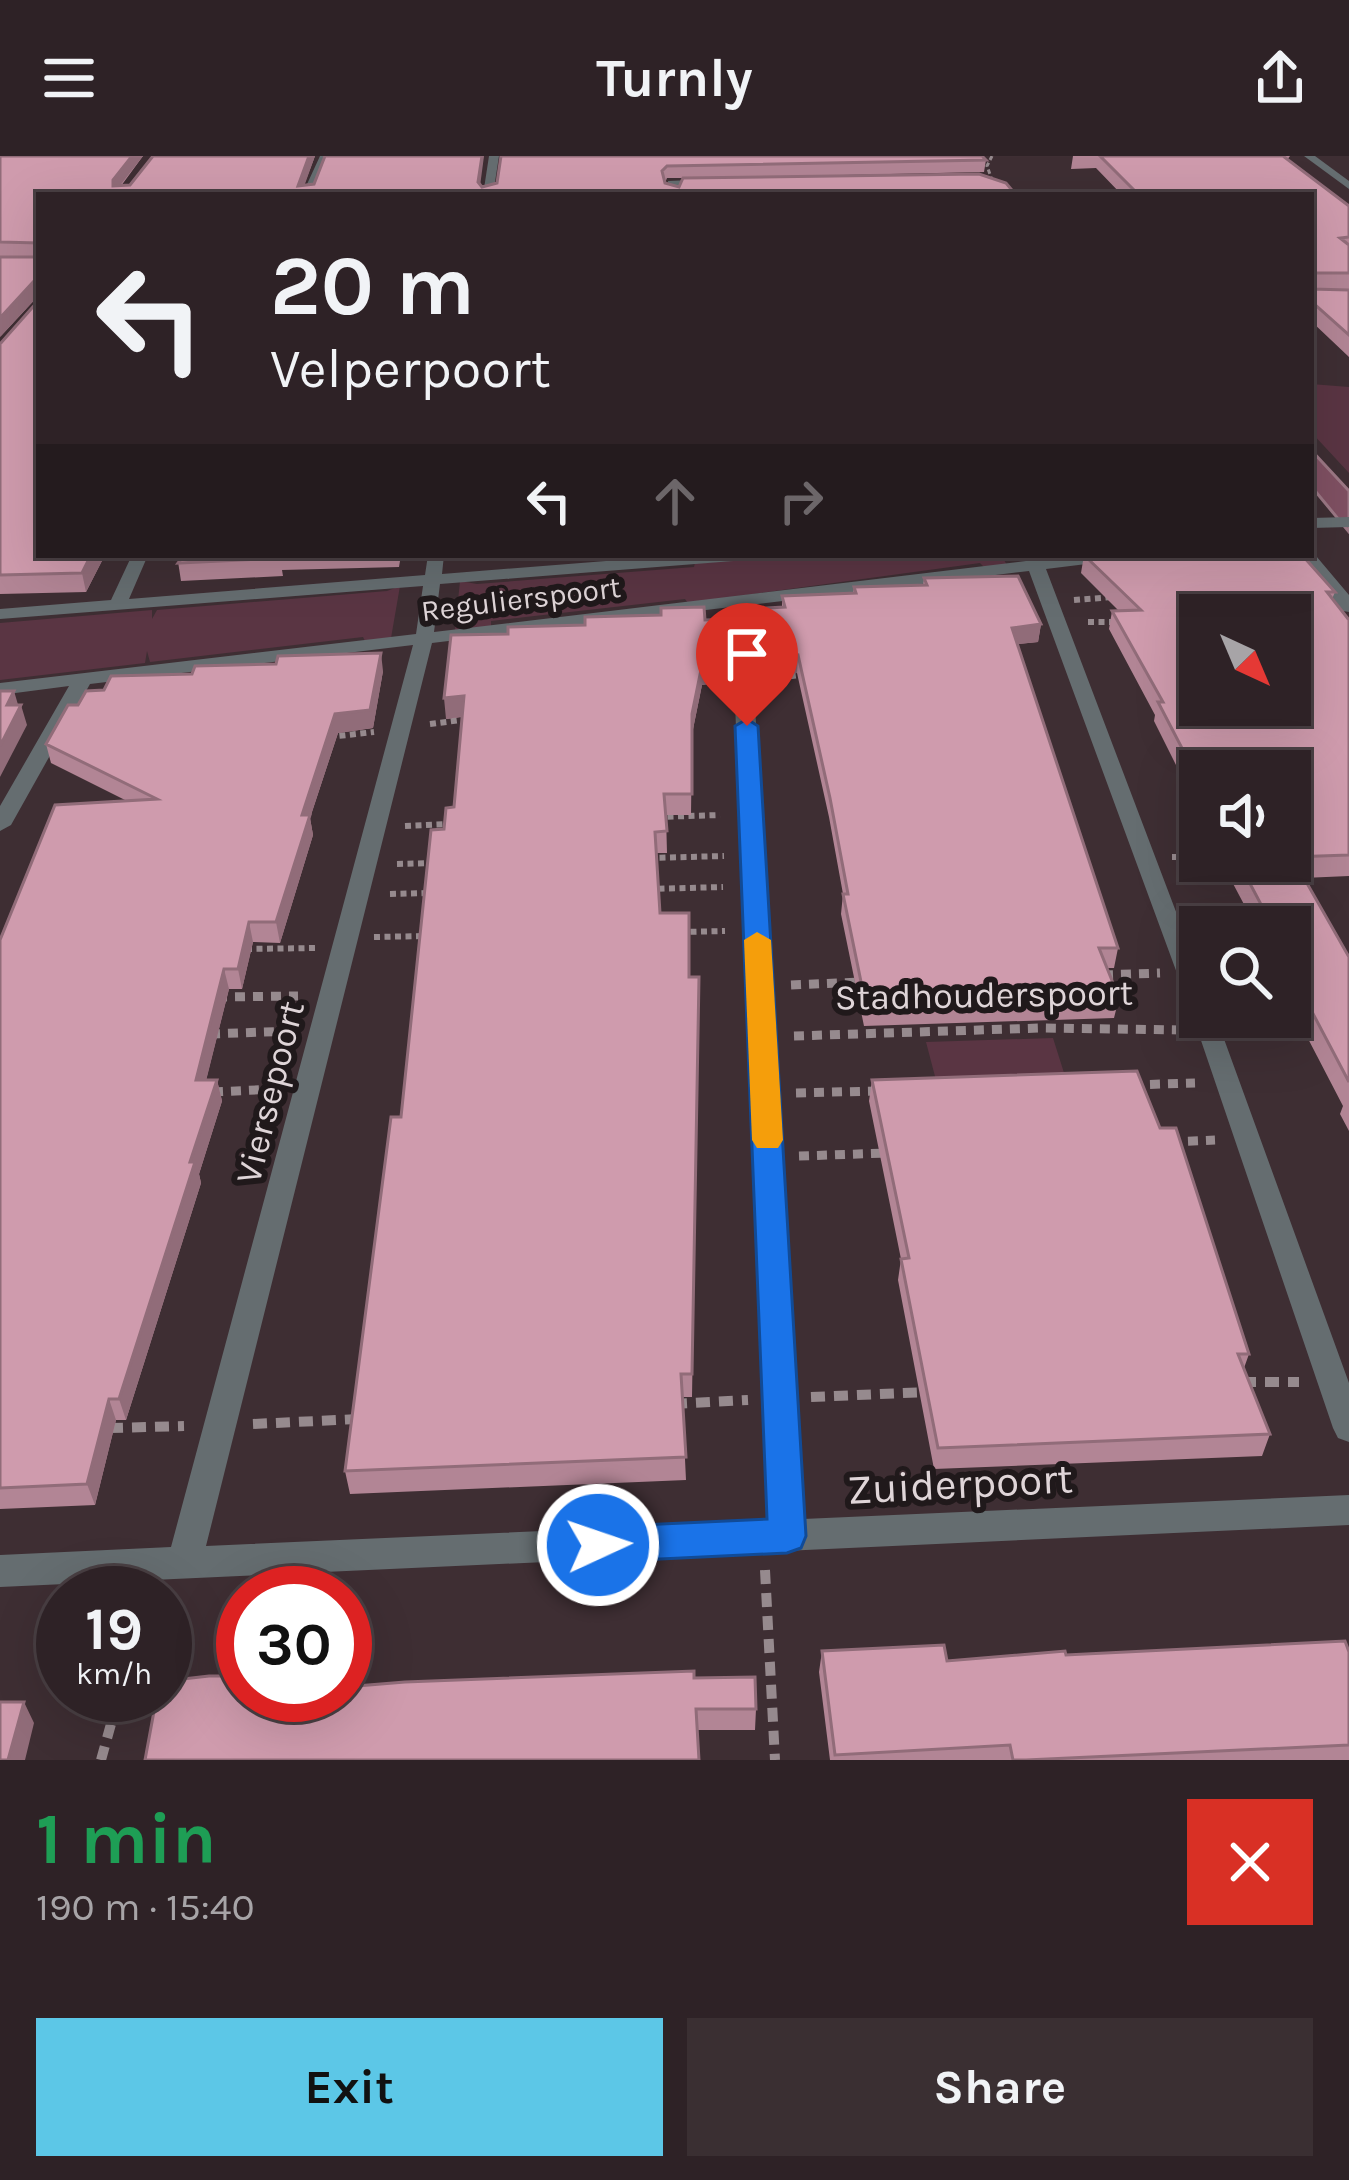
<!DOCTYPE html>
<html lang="en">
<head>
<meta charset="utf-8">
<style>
	body { margin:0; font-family:Karla,sans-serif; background:#3a2f32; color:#f1f3f6; height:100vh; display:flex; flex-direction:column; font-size:45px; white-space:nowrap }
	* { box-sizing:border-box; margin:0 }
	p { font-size:39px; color:#a7a4a7 }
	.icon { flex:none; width:66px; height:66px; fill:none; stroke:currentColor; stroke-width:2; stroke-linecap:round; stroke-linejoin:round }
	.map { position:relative; height:1604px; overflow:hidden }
	.side { display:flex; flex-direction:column; background:#2e2226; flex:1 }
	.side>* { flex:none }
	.guide { position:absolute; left:36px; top:36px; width:1278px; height:366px; border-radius:0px; box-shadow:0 12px 48px #0002,0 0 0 3px #493f43; background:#2e2226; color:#f1f3f6; overflow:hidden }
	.needle { width:78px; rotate:136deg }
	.fabs { position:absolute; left:1179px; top:438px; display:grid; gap:24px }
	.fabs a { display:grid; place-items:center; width:132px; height:132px; border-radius:0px; background:#2e2226; box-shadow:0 12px 48px #0002,0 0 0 3px #493f43; font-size:60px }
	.speed { position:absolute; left:36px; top:1410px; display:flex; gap:24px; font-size:60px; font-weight:700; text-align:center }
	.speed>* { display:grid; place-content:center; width:156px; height:156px; border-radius:50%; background:#2e2226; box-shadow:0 12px 48px #0002,0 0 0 3px #493f43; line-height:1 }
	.speed small { font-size:30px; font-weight:400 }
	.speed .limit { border:18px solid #d22; background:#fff; color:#111 }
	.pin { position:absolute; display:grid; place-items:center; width:102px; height:102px; color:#fff; margin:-123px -51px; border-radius:50% 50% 50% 0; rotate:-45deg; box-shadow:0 0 12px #0007 }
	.pin .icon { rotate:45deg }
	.me { position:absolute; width:132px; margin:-66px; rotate:87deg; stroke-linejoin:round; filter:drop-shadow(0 0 9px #0008) }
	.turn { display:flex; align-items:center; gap:42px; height:252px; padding:0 36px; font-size:54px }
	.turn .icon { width:156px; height:156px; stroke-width:2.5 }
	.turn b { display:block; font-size:84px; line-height:102px }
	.lanes { display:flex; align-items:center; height:114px; padding:0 36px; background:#0003; justify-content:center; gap:60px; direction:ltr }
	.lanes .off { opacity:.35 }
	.round { display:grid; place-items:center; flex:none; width:126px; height:126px; border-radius:0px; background:#3a2f32 }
	.head { display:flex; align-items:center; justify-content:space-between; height:204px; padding:0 36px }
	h1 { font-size:72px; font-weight:700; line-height:90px; color:#1e9e55 }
	.action { display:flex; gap:24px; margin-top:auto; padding:24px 36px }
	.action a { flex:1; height:138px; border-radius:0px; background:#5cc7e7; color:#111; font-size:48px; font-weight:700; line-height:138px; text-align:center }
	.action a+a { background:#3a2f32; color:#f1f3f6 }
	header { display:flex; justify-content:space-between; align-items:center; height:156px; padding:0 36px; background:#2e2226; font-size:54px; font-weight:700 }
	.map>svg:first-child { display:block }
	.green { fill:#5a3543 }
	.water { fill:#7f5062; stroke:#9c7885; stroke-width:3 }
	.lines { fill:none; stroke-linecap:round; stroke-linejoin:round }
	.path-far3 { stroke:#968a8e; stroke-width:3; stroke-dasharray:4.5 3; stroke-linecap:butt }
	.path-far2 { stroke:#968a8e; stroke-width:6; stroke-dasharray:6 4.5; stroke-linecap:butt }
	.path-far1 { stroke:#968a8e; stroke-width:9; stroke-dasharray:10 8; stroke-linecap:butt }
	.path { stroke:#968a8e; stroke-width:10; stroke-dasharray:14 9; stroke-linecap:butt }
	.minor { fill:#656d70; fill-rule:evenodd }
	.tertiary { fill:#656d70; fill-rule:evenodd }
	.wall { fill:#b28595; fill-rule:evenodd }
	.shaded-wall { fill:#916c79 }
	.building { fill:#cf9bad; stroke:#916c79; stroke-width:3; fill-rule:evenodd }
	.route { fill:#1a73e8; stroke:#114b97; stroke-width:3 }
	.slow { fill:#f59e0b }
	.labels { text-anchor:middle; stroke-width:12; stroke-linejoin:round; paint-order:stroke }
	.far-street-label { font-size:30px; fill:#dfd5d8; stroke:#20191b }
	.street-label { font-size:36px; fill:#dfd5d8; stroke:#20191b }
	.near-street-label { font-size:42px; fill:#dfd5d8; stroke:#20191b }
</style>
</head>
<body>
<header><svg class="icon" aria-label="menu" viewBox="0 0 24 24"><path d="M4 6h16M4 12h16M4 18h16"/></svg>Turnly<svg class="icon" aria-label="share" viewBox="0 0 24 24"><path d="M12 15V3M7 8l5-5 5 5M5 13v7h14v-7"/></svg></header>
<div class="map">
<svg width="1349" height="1604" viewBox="0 0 1349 1604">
	<rect width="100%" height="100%" fill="#3e2e33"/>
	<path class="green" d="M1311,228L1349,231V317L1311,276Z
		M842,399H1001L1007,409L985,412L980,407L688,447L685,443L491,465V470L455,474L460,425L477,428L694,411L695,407Z
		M400,430L391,482L365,485L363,481L150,506L147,495L145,507L0,524V467L152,454V463L157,454L387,435Z
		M1053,882L1065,920L937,928L926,886Z"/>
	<path class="water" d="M1311,294L1349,335V376L1311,330Z"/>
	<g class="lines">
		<path class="path-far3" d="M992,0L987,10L992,24"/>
		<path class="path-far2" d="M1074,444L1113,441
			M1088,466H1121
			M769,523L808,518
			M430,568L469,563
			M329,581L374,576
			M657,661L720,659
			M405,670L450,668
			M1172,701H1200
			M649,702L724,700
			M397,708L436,707
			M648,733L723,731
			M390,738L429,737
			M680,776L725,775
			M374,781L425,780
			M246,793L315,792"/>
		<path class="path-far1" d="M1103,819L1160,817
			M791,829L860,826
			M217,841L298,840
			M210,878L291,875
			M794,880L1041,872L1181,874
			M1132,929L1195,927
			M213,936L276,933
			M796,937L877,935
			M1170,986L1215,984
			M799,1000L886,997"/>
		<path class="path" d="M1242,1226H1299
			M811,1241L928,1236
			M673,1248L748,1244
			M253,1268L358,1263
			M109,1272L184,1270
			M765,1414L775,1604
			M101,1604L119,1539"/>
		<path class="minor" d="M320,0H330L312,39H302Z
			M489,0H499L493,39H483Z
			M714,23L718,28L678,30L679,39H669L668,25Z
			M1349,361V371L1311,372V362Z
			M1311,394L1349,439V456L1343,455L1301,399H1311Z
			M132,399H148L129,443L425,419L428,399H444L442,418L682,399H754L746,404L440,428L434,476L1026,405L1024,399H1040L1042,403L1127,399L1119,404L1046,413L1200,819V861H1216L1349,1227V1286L1338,1282L1333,1272L1192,858L1029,415L749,449L803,1363L1349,1339V1369L0,1431V1399L171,1391L413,489L90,528L11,669L0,675V650L69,530L0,539V527L416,478L423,430L0,463V453L111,444ZM731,451L769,1365L206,1390L432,487Z"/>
		<path class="tertiary" d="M1304,0H1315L1349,25V33Z"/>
	</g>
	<path class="wall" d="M0,0H143L121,30L315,0L304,29H480L482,31L497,27L501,0L986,4L984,16L704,22L1016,39H39V139L0,181L36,101L0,100ZM667,22H683L679,31L665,27Z
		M1073,0H1290L1287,4L1349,50V201L1311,165V39H1122L1096,12L1071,13Z
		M0,188L105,399L86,436L0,438Z
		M177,399H401L399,411L282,414L283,420L181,425Z
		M485,399H538L485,401Z
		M1084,399L1335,436L1332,443L1349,464V720L1303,722L1349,801V975L1340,958L1343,950L1290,848V771H1256L1221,705H1290L1200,615V665L1189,643L1190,637L1154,565L1155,559L1109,473L1112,455H1119L1081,417Z
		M924,422L1041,468L1038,486L1018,488L1118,792L1114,812H1107L1119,842L1114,862L864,870L841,758L843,738L829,661L797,517L776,520L757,513L756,464H767V452L782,451V440L853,437L854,431L923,429Z
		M728,463L724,526L702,529L692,578L691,659H666L667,697H656L660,757L689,821H699L692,1241H682L686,1324L350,1338L345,1315L401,961L444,673L454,651L462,561L446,563L508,478L585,469Z
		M383,515L373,572L338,577L310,662L313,679L280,787L253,786L242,833H229L206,924H217L222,945L199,1018L201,1027L126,1264H116L95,1349L0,1353V784L127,645L51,607L46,588Z
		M872,924L1249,1198L1244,1212L1270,1278L1262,1300L934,1313L898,1124L901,1103L869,945Z
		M822,1495L947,1505L1066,1499L1349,1496V1604H830L819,1516Z
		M694,1522L756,1553L755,1574H697L243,1539Z"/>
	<path class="shaded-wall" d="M132,0H143L115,36L113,24Z
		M309,0H315L301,39L298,30Z
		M482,0H484L479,38L478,26Z
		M35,124L39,139L0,181V162Z
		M91,399H105L86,436L82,417Z
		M728,463L724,526L702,529L692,578V558L702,509Z
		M1041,468L1038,486L1010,489L1012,472Z
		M381,497L383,515L373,572L338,577L310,662L313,679L280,787L276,766L302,659L335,558Z
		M798,499L797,517L776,520V502Z
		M14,535L19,552L21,549L27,569L0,621V590L7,549Z
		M464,540L466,560L446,563L444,542Z
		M249,766L253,786L242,833L238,813Z
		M224,813L229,833L201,945L196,924Z
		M217,924L222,945L199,1018L201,1027L126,1264L119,1243L190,1006Z
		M109,1243L116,1264L95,1349L87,1328Z
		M24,1546L34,1567L25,1604H8Z"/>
	<path class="building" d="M0,0H132L113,24V30L130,29L153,0H309L298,30L314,28L325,0H482L478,26L482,31L497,27L501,0H982L986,4L667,10L662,15L665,27L679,31L683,22L979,18L1006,27L1016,39H39V87L0,86Z
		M1100,0H1283L1349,50V81L1340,82L1349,89V117H1315L1312,133L1349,134V179L1311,145V39H1139Z
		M39,88V128L35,124L0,162V101H36Z
		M39,144V399H91L82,417L0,419V188Z
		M184,399H280V402L178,407Z
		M1084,399H1302L1335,436H1327L1349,464V699L1292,701L1349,801V926L1290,814V771H1273L1238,705H1290V615H1200V635L1193,623H1198L1158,546H1163L1112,455L1141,454ZM1200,459H1290V549H1200Z
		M1018,420L1041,468L1012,472L1118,792H1099L1119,842L866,850L843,738H848L830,642L798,499L776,502L758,495L756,464H768L767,452L785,451L782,440L856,437L854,431L927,429L924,422Z
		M704,451L705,464L728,463L724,507L702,509L692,558V638H664L667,675L655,676L660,757H689V821H699L692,1218H681L686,1301L345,1315L391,961H401L431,674L444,673L446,652L454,651L464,540L444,542L451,479L508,478V471L585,469V461L661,459V452Z
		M381,497L370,554L335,558L302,659H310L276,766H249L238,813H224L196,924H217L190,1006H195L119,1243H109L87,1328L0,1332V784L55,649L157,643L46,588L68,549H78L86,535L104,534L111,520L192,518L195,510L276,508L278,500Z
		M0,535H14L7,549H21L0,590Z
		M1137,915L1160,972H1176L1249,1198H1238L1270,1278L938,1292L901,1103L909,1102L872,924Z
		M1345,1485L1349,1496V1589L1026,1604H1013L1010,1589L835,1599L822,1495L944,1489L947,1505L1065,1495L1066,1499Z
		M694,1515V1522L755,1521L756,1553H696L699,1604H145L157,1539H165V1525L209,1520H243V1539H345V1531L405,1526Z
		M0,1546H24L8,1604H0Z"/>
	<path class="route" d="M747,563L758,570L806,1380L801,1392L787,1397L598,1406L585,1401L579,1389L585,1376L598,1371L767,1363L735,570Z"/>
	<path class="slow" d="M757,776L771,784L783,984L778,992H757L752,984L744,784Z"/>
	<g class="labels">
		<g class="far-street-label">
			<text transform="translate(521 443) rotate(-7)" y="10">Regulierspoort</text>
		</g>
		<g class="street-label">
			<text transform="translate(984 838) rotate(-1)" y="13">Stadhouderspoort</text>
			<text transform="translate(269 936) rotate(-76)" y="13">Viersepoort</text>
		</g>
		<g class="near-street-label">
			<text transform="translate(960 1327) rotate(-3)" y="15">Zuiderpoort</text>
		</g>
	</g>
</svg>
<div class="fabs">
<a><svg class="needle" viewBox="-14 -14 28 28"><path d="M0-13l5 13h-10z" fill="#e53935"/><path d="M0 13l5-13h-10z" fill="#a7a4a7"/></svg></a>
<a><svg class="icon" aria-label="sound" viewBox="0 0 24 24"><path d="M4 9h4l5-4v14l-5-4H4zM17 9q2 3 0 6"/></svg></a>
<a><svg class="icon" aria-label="search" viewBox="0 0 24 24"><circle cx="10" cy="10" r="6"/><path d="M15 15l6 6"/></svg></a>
</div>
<div class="speed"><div>19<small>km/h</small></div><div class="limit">30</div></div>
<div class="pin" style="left:747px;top:570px;background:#d93025"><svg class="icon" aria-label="arrive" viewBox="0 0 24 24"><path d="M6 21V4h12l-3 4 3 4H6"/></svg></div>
<svg class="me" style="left:598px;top:1389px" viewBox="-20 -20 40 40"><circle r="17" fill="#1a73e8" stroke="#fff" stroke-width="3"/><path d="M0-11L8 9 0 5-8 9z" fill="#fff"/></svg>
<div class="guide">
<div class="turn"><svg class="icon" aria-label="left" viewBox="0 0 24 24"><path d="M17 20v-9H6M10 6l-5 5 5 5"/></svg><div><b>20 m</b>Velperpoort</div></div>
<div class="lanes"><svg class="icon" aria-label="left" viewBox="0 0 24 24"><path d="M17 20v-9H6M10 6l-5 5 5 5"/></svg><svg class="icon off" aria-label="ahead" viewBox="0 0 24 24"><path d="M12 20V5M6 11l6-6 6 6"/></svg><svg class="icon off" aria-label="right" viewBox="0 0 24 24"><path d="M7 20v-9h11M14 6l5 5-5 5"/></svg></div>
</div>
</div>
<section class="side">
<div class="head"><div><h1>1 min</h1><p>190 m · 15:40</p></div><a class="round" style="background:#d93025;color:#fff"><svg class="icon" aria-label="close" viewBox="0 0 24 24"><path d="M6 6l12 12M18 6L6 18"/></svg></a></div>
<div class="action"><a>Exit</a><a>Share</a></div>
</section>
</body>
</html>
